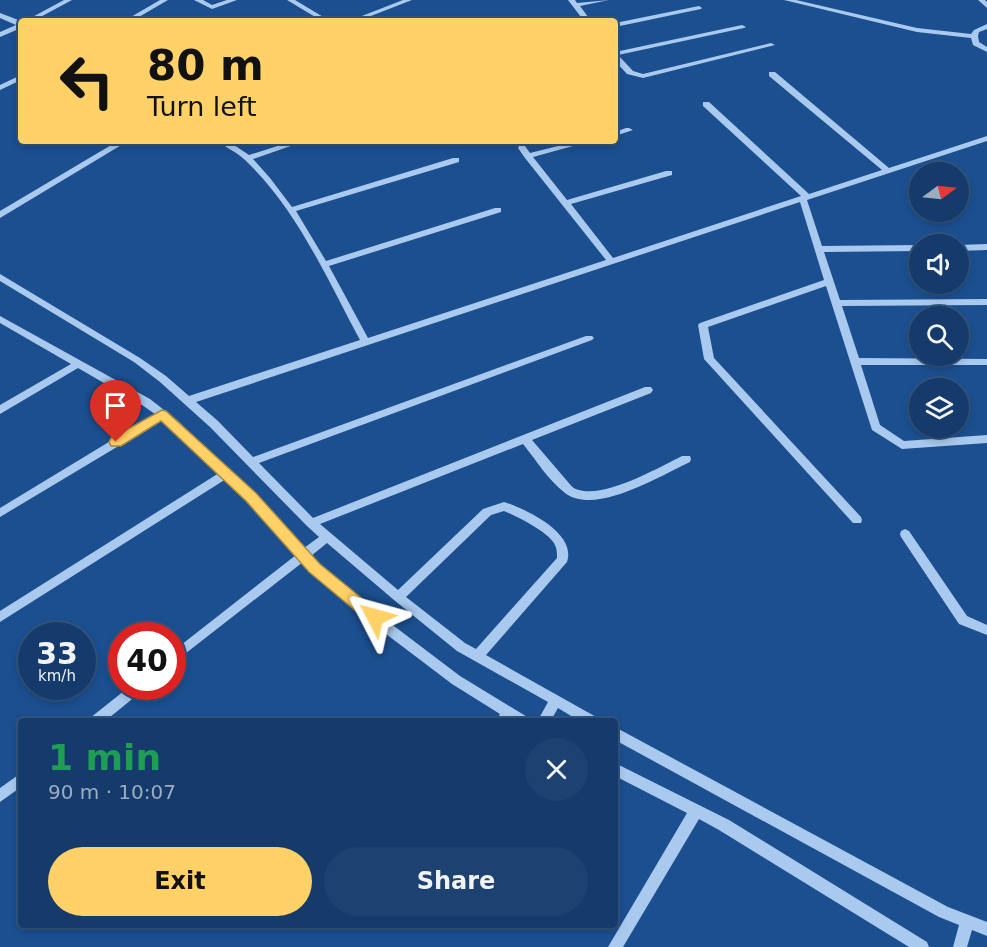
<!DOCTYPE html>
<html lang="en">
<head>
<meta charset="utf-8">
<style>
	body { margin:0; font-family:"DejaVu Sans",sans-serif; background:#1d4271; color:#f1f3f6; height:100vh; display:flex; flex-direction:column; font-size:22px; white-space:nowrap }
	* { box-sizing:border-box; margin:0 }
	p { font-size:20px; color:#9dadc1 }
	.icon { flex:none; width:33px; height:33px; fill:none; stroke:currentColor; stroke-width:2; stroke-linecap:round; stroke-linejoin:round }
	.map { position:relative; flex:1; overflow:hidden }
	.details { position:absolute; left:18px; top:718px; width:600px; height:210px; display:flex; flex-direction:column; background:#143b6b; border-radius:6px; box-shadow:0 3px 9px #0003,0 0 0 2px #33557e }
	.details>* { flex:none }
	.hud { position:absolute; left:18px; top:18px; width:600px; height:126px; border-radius:6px; box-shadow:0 3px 9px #0003,0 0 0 2px #33557e; background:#ffd166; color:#111; overflow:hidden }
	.needle { width:39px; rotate:75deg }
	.fabs { position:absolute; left:909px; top:162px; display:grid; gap:12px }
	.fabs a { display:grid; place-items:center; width:60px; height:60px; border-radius:50%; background:#143b6b; box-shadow:0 3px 9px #0003,0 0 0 2px #33557e; font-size:30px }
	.speed { position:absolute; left:18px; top:622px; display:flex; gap:12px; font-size:30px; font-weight:700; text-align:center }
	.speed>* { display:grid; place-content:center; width:78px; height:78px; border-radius:50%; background:#143b6b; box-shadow:0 3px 9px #0003,0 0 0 2px #33557e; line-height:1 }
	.speed small { font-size:15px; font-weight:400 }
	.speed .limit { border:9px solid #d22; background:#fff; color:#111 }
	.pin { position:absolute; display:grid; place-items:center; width:51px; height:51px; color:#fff; margin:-62px -26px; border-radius:50% 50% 50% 0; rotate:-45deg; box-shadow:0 0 6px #0007 }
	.pin .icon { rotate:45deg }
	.me { position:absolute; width:66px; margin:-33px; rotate:309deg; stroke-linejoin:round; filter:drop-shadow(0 0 4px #0008) }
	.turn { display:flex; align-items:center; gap:21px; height:126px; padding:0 30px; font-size:27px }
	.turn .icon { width:78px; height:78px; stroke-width:2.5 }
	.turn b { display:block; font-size:42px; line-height:51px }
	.round { display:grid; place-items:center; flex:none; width:63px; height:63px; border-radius:32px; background:#1d4271 }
	.headline { display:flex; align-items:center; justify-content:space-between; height:102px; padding:0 30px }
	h1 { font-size:36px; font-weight:700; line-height:45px; color:#1e9e55 }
	.button { display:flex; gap:12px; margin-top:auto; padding:12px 30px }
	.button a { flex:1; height:69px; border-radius:36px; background:#ffd166; color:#111; font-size:24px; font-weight:700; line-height:69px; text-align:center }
	.button a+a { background:#1d4271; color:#f1f3f6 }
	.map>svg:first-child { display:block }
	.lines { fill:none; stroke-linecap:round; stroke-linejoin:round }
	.minor { fill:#a9c9ee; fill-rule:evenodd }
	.route { fill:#ffd166; stroke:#a68842; stroke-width:1.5 }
</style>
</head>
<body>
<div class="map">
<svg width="987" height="947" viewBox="0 0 987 947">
	<rect width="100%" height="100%" fill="#1b4f8f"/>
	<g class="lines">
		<path class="minor" d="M64,0H72L33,21H25Z
			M160,0H168L132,21H124Z
			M194,0H203L212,5L227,0H237L212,9Z
			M287,0H295L330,21H322Z
			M403,0H412L358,21H349Z
			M568,0H575L577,3L609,0L580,6L591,21H584Z
			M784,0H796L917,28L971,34L974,30L987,24V29L979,32L978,36L979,42L987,47V52L973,45L971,38L917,32Z
			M978,0H985L987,2V8Z
			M699,6L702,8L701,9L615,27V23Z
			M0,13L21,21V28L0,37V32L16,25L0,18Z
			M742,25L746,27L744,28L618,55L633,71L643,74L771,43L775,45L643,78L627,74L615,61V52Z
			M769,72H775L889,168L987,136V141L807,200L822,246L920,245V251L824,252L840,300L987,299V305L842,306L859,358L987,359V365H861L880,425L904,441L987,435V443L902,449L872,430L826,286L708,327L714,358L861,517L862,520L861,523H853L704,359L698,325L700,323L824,280L800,202L196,402L218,421L253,457L586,336H592L594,338L592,340L259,463L313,518L645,387H651L653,390L651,393L532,440L568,482C571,486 574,489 579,490C605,498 658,468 682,456H690L691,459L690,462C660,476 595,516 565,493C548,480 536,460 523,444L320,524L398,590L483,509L504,502C526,509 577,533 567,562L486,655L598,718L600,722H581L558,708L550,722H537L548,702L457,651L394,600L327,543L311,556L319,565L394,626L460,676L529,718L531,722H513L510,720L509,722H495L500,714L452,684L386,634L311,571L303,562L172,664V652L296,555L247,500L226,479L0,622V611L219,473L162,420L0,517V508L155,414L142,405L78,368L0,414V405L71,364L0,323V316L150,399L178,421L255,494L304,548L319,537L307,526L210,427L160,382L134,362L0,281V274L140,358L166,376L189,396L360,340C327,279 297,209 245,160C237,152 227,149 219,141H228L249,155L293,141H305L253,159L270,178L292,207L453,158H459V162L296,211L326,261L495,208H501V212L329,266L368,338L606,260L525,158L518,148L519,146H525L530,153L578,141H591L533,157L567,200L666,171H672V175L571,204L613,258L801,196L703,106V102H709L809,194L882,170L769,76ZM504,511C518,517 545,530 554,543C557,548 557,553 557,558L476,649L465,643L406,597L491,515Z
			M21,75V80L0,90V85Z
			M626,128H629L633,130L615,136V132Z
			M118,141H128L0,218V211Z
			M987,244V250L958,251V245Z
			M905,529L909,531L967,616L987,625V635L959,624L901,537L900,534L901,531Z
			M129,687H144L142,691L104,722H88L90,718Z
			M615,727L948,907L987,922V936L972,930L967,947H953L959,925L939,917L615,740Z
			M615,763L729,820L927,942L929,947H909L719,830L699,819L623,947H608L687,813L615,776Z
			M21,773V787L0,802V788Z"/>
	</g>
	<path class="route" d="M162,410L166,411L256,493L320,564L380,613L382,617L380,622L375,624L369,622L309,572L246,501L161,421L121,446H111L109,442L111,438Z"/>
</svg>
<div class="fabs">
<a><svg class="needle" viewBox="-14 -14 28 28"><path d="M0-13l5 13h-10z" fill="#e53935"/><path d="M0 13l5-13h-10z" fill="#9dadc1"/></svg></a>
<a><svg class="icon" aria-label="sound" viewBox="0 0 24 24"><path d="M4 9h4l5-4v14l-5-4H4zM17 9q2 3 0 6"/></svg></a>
<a><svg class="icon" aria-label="search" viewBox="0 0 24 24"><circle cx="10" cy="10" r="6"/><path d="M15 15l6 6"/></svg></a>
<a><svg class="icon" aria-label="layers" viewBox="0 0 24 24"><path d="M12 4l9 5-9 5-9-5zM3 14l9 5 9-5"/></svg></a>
</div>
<div class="speed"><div>33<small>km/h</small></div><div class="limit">40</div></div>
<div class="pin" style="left:116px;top:442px;background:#d93025"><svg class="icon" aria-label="arrive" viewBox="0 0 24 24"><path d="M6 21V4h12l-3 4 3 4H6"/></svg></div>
<svg class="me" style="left:375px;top:617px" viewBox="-20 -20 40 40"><path d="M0-17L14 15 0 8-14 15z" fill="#ffd166" stroke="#fff" stroke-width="4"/></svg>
<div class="hud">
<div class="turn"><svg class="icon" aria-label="left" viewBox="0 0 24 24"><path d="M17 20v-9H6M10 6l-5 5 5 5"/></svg><div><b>80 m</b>Turn left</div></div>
</div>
<section class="details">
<div class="headline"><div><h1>1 min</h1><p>90 m · 10:07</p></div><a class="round"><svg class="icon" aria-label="close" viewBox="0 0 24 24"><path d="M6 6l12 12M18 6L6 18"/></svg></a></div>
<div class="button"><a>Exit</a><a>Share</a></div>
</section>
</div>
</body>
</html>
